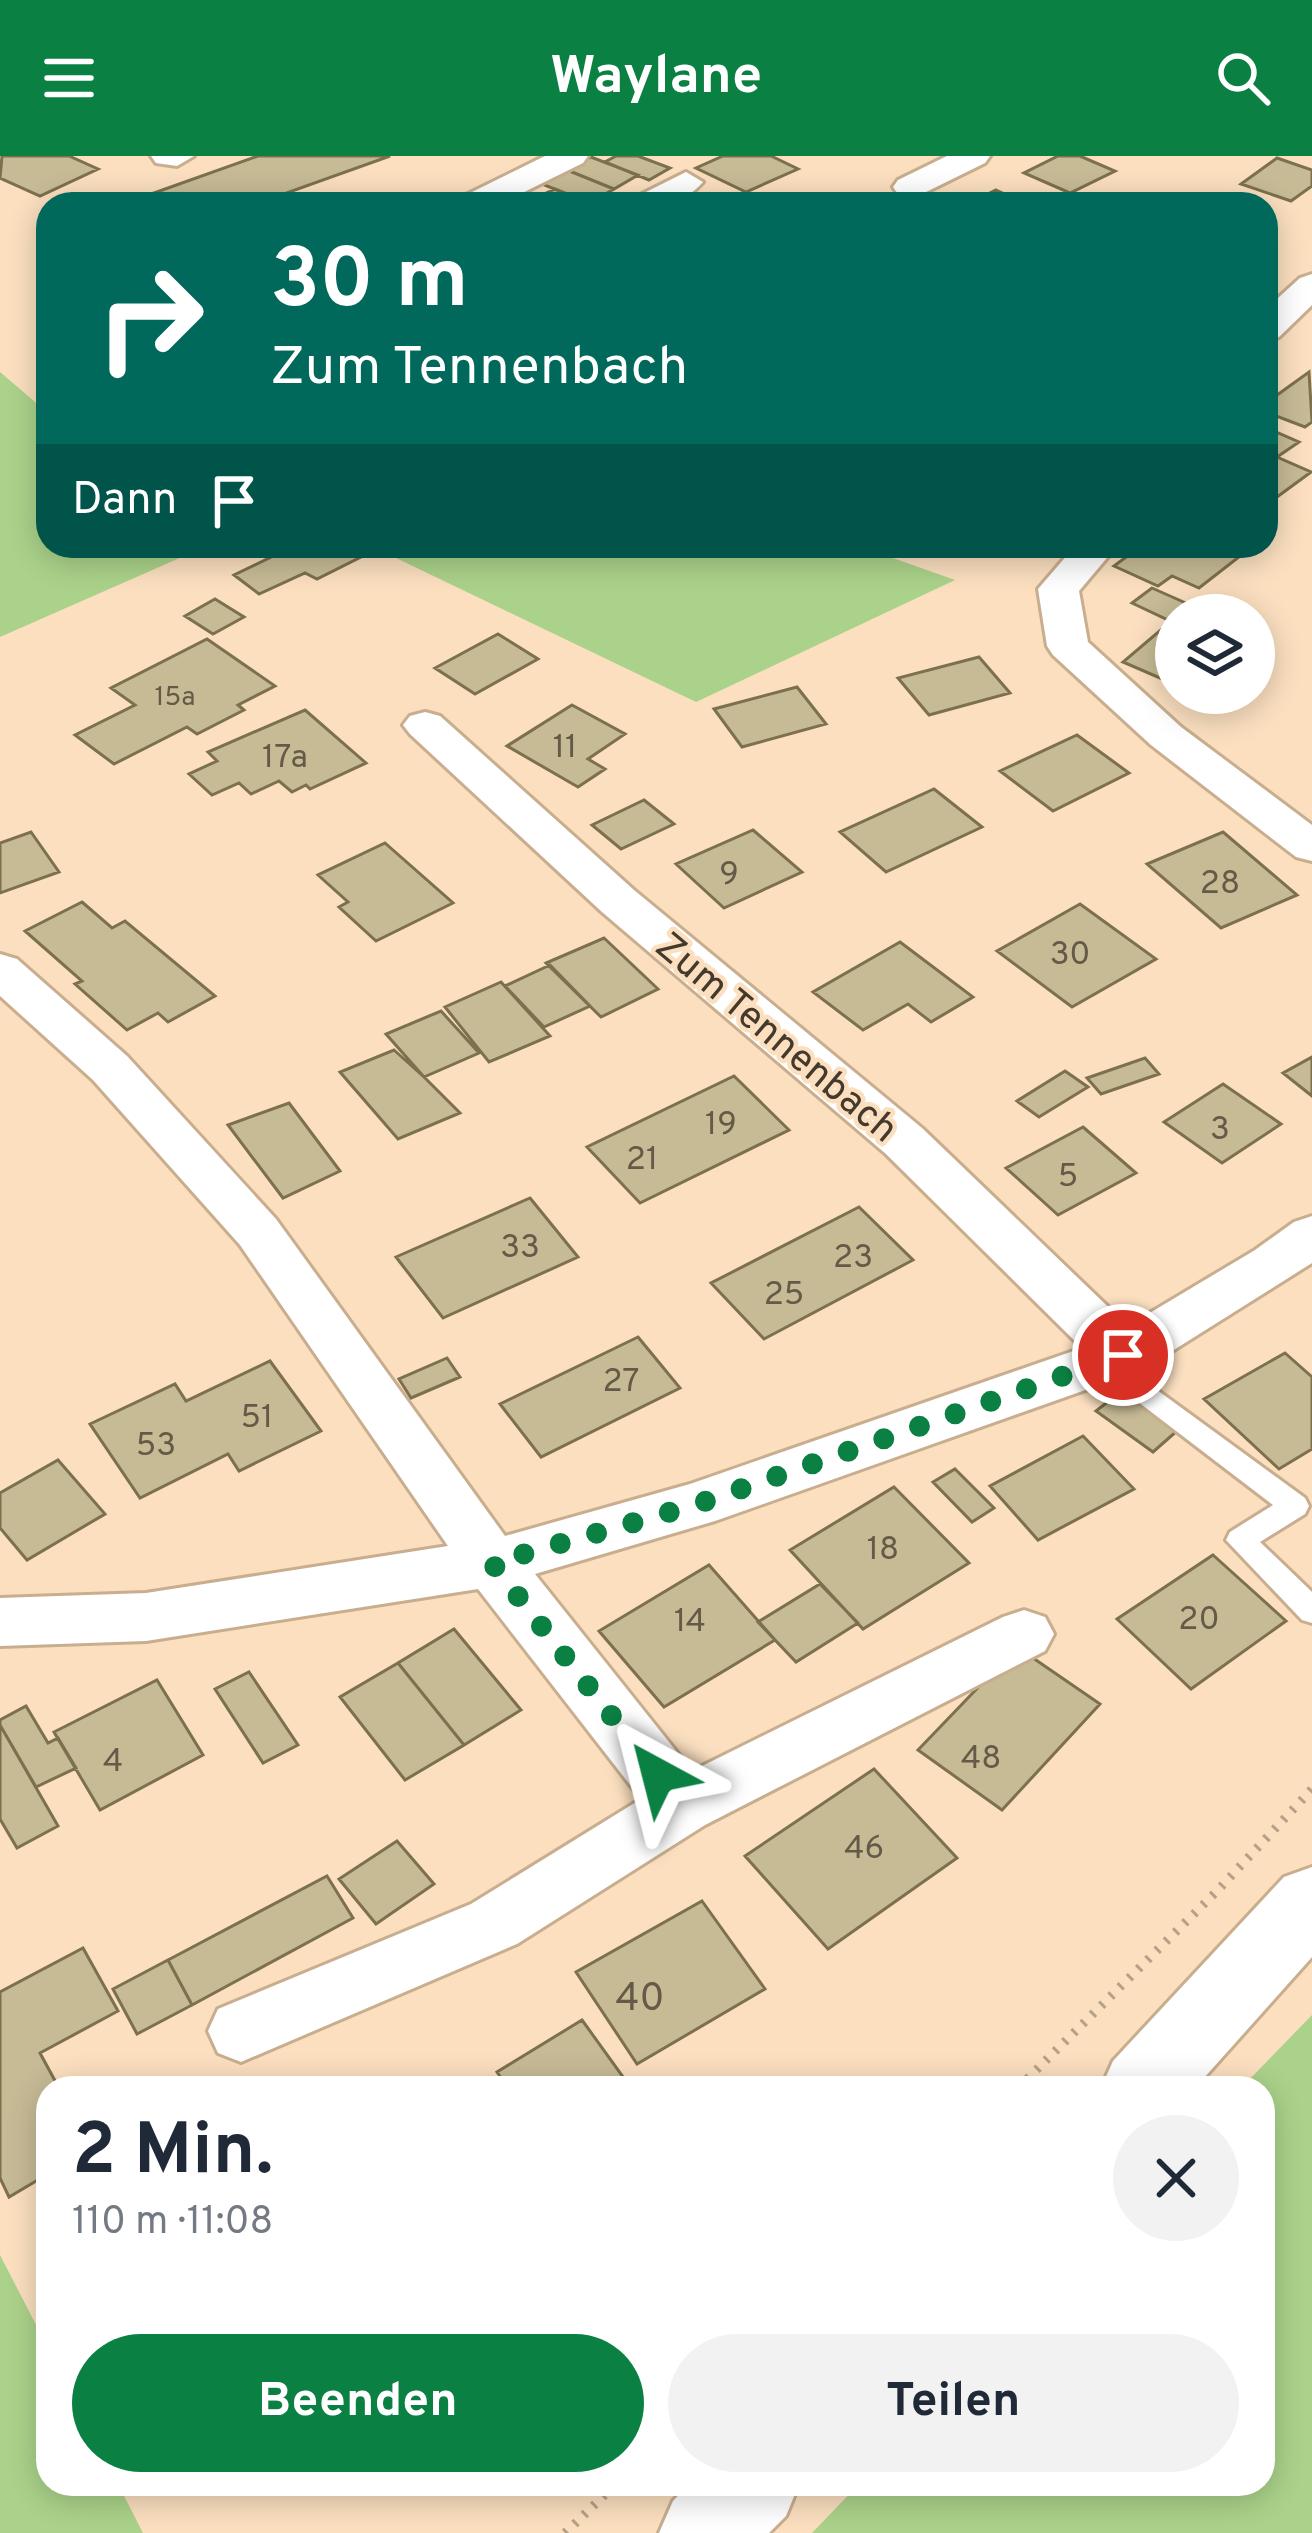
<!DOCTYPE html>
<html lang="de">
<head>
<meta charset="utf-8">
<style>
	body { margin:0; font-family:Overpass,sans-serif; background:#f2f2f3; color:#1f2937; height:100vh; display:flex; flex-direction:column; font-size:45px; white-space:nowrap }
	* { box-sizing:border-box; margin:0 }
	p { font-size:39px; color:#747a83 }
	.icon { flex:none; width:66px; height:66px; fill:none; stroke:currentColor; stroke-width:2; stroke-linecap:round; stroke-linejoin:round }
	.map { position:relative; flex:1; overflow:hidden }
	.drawer { position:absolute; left:36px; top:1920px; width:1239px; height:420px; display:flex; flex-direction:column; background:#fff; border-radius:36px; box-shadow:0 6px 30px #0003 }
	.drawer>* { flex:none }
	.guide { position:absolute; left:36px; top:36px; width:1242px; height:366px; border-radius:36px; box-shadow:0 6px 30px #0003; background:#00695c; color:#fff; overflow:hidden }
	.buttons { position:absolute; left:1155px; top:438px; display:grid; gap:24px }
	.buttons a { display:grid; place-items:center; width:120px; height:120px; border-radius:50%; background:#fff; box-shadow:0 6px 30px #0003; font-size:60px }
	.pin { position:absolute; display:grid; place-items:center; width:102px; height:102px; color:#fff; margin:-51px; border:6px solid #fff; border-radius:50%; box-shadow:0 3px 12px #0007 }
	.me { position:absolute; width:132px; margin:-66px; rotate:322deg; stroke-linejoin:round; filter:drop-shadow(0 0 9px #0008) }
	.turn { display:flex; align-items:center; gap:42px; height:252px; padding:0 36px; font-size:54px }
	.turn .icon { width:156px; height:156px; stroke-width:2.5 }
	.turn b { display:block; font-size:84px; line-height:102px }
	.then { display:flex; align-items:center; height:114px; padding:0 36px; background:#0003; gap:24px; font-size:45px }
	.round { display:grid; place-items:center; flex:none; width:126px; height:126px; border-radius:63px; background:#f2f2f3 }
	.head { display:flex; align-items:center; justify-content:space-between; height:204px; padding:0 36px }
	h1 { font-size:72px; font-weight:700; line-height:90px }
	.primary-button { display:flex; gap:24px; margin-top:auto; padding:24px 36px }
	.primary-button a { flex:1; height:138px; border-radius:72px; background:#0b8043; color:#fff; font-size:48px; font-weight:700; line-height:138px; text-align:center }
	.primary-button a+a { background:#f2f2f3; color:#1f2937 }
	header { display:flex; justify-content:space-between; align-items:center; height:156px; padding:0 36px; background:#0b8043; color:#fff; font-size:54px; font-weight:700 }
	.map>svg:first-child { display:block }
	.green { fill:#abd28a }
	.building { fill:#c7bb96; stroke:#7c704d; stroke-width:3 }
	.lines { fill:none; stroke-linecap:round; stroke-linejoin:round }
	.lane-casing { stroke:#c8ae8f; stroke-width:6 }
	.street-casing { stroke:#c8ae8f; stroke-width:6 }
	.secondary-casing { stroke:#c8ae8f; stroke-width:6 }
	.path { stroke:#b6a188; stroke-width:9; stroke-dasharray:3 10; stroke-linecap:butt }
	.lane { fill:#fff; fill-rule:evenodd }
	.street { fill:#fff; fill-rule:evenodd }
	.secondary { fill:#fff; fill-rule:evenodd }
	.route { stroke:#0b8043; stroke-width:21; stroke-dasharray:0 37.8 }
	.labels { text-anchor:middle; stroke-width:9; stroke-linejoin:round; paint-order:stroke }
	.far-number-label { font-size:27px; fill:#655a47 }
	.number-label { font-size:33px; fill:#655a47 }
	.street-label { font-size:39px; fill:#44392d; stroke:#fbdfbf }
	.near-number-label { font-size:39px; fill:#655a47 }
</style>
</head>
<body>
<header><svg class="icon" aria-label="menu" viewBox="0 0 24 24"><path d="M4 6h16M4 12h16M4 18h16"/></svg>Waylane<svg class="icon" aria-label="search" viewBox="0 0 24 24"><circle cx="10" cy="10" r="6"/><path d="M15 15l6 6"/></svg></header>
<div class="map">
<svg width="1312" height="2377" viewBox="0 0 1312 2377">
	<rect width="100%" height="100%" fill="#fbdfbf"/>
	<path class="green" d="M0,216L48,257V390H207L0,481Z
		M371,390H859L955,424L696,546Z
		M1312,1859V2377H812L859,2328H1263V1932H1241Z
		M0,2099L48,2192V2328H118L143,2377H0Z"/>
	<path class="building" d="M69,0L98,13L40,40L0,22L2,0Z
		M258,0H390L256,48L235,39L200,45L205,48H123Z
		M616,0H638L670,12L649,24L605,6Z
		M723,0H771L798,13L746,36L696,12Z
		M1058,0H1080L1115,15L1070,37L1024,17Z
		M591,1L638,19L614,33L567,14Z
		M1277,2L1312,14V30L1291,45L1241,28Z
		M567,14L614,33L589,47L542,28Z
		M555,33L589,47L592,48H551L536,42Z
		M996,34L1026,48H968Z
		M1309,216L1312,266L1305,271L1266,256V247Z
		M1267,272L1299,286L1277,301L1311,316L1266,349Z
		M294,390L357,395L363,400L317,423L305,417L259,438L234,419Z
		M1141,390H1253L1199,432L1172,420L1158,430L1114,410Z
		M1152,432L1188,448L1168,464L1132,447Z
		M215,443L244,461L213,478L185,460Z
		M1176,461V529L1123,506Z
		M498,478L538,503L475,538L435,512Z
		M207,483L275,530L238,549L244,554L197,578L187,571L114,608L75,579L135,549L111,532Z
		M979,501L1010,537L929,559L898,522Z
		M797,531L826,568L742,591L714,553Z
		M572,549L625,578L588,603L605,613L578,631L507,590Z
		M305,554L366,607L310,633L306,629L292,636L279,625L251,638L239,627L212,639L189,618L217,605L208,596Z
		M1077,579L1129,617L1053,655L1000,615Z
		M934,633L982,671L886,716L840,676Z
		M644,644L674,668L621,693L592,669Z
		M753,674L802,716L724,752L676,708Z
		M31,676L59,716L0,737V687Z
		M1223,676L1297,739L1221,772L1147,708Z
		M385,687L453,747L376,785L339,751L348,746L318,719Z
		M82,746L112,772L125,765L215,840L168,866L158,857L127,874L75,828L82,825L25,775Z
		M1080,748L1156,803L1072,851L997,795Z
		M604,782L658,833L601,861L546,807Z
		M900,786L973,841L931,866L908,848L863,874L813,836Z
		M550,809L590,850L544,871L505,830Z
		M501,826L550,880L489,906L445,851Z
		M441,855L479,897L424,921L386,878Z
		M394,894L424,921L460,957L398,983L340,916Z
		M1312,901V940L1283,917Z
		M1145,902L1159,918L1101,938L1087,922Z
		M1065,915L1088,931L1039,961L1017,945Z
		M734,920L789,974L640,1047L587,991Z
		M1223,928L1281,968L1222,1007L1164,966Z
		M289,947L340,1015L283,1042L228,969Z
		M1083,971L1136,1017L1058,1059L1006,1012Z
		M530,1042L578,1101L443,1162L396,1101Z
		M859,1051L913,1104L764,1183L711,1127Z
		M638,1181L680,1232L541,1301L500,1248Z
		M1285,1197L1312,1221V1293L1279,1313L1204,1243Z
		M447,1202L460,1221L411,1242L399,1223Z
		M270,1205L321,1275L239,1315L228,1298L140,1342L90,1268L175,1228L186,1245Z
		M1123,1234L1178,1274L1153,1296L1096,1255Z
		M1083,1280L1134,1333L1038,1384L990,1330Z
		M58,1304L105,1358L27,1404L0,1372V1337Z
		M955,1313L994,1352L972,1366L933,1326Z
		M894,1331L969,1407L863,1473L790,1394Z
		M1213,1399L1286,1465L1191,1533L1117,1463Z
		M709,1409L775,1484L664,1551L599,1475Z
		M820,1428L858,1467L796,1506L758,1466Z
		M454,1473L521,1554L464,1589L398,1507Z
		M1017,1491L1100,1548L1002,1654L918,1594Z
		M398,1507L464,1589L405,1624L340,1541Z
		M249,1516L298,1589L263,1607L215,1533Z
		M157,1524L203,1599L100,1654L54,1576Z
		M26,1550L48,1587L58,1582L76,1612L36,1631L0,1569V1564Z
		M0,1569L58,1670L17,1692L0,1663Z
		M874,1613L957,1702L828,1793L745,1700Z
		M397,1685L434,1728L376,1768L339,1723Z
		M327,1720L353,1762L192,1849L168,1804Z
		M702,1745L765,1833L637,1908L576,1816Z
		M83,1792L118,1855L40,1897L59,1932H48V2018L9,2041L0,2022V1836Z
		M168,1804L192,1849L137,1878L113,1833Z
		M582,1864L631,1932H508L497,1916Z"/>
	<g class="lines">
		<g class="lane-casing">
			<path id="lane" d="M1105,1196L1305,1342L1309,1350L1305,1358L1260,1386L1312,1436V1467L1302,1464L1226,1384L1230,1376L1273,1349L1095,1213L1091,1206L1095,1199Z"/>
		</g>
		<g class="street-casing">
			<path id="street" d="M151,0H194L177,10L156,7Z
				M545,0H588L583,7L500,48H457L462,41Z
				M947,0H990L985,7L922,38H898L893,31L898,24Z
				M686,16L703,26C683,49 660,48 631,48L636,41Z
				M1312,118V149L1279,181L1266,184V153L1300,122Z
				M1075,390H1117L1079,435L1088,486L1181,571L1312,669V705L1296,701L1151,589L1053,499L1047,490L1038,433Z
				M425,556L440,560L634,734L922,972L1128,1170L1255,1094L1294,1066L1312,1060V1107L1142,1214L715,1365L535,1418L692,1615L1003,1461L1024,1454L1045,1461L1054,1478L1045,1495L705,1669L517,1788L241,1906L218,1897L208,1875L218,1853L471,1748L641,1643L478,1433L146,1485L0,1490V1442L146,1437L448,1390L240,1089L93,924L0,840V798L17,803L127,900L276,1063L505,1380L690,1328L1082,1192L886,998L602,756L410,578L403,569L410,560Z"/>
		</g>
		<g class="secondary-casing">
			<path id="secondary" d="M1312,1711V1801L1195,1932H1101L1113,1905L1284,1721Z
				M689,2328H799L786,2360L769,2377H659L673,2345Z"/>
		</g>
		<path class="path" d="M1018,1932L1218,1734L1312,1633
			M565,2377L616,2328"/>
		<use href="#lane" class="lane"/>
		<use href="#street" class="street"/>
		<use href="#secondary" class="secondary"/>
	</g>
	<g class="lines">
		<path class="route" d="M658,1619L492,1407L695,1349L1123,1199"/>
	</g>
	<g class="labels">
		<g class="far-number-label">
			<text x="175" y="549">15a</text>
		</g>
		<g class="number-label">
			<text x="565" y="601">11</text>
			<text x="285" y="611">17a</text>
			<text x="729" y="728">9</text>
			<text x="1220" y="737">28</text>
			<text x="1070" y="808">30</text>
			<text x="721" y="978">19</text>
			<text x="1220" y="983">3</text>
			<text x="642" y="1013">21</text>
			<text x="1068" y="1030">5</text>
			<text x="520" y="1101">33</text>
			<text x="853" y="1111">23</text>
			<text x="784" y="1148">25</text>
			<text x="621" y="1235">27</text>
			<text x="257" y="1271">51</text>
			<text x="156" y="1299">53</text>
			<text x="883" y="1403">18</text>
			<text x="1199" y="1473">20</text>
			<text x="690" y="1475">14</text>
			<text x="981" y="1612">48</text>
			<text x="113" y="1615">4</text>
			<text x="864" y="1702">46</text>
		</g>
		<g class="street-label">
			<text transform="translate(778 880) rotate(40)" y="14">Zum Tennenbach</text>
		</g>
		<g class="near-number-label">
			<text x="640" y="1854">40</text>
		</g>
	</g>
</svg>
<div class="buttons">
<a><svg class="icon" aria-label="layers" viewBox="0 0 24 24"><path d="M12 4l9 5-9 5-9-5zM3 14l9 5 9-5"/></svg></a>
</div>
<div class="pin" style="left:1123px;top:1199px;background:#d93025"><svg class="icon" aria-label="arrive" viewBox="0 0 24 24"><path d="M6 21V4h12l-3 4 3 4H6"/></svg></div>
<svg class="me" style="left:658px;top:1619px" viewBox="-20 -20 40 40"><path d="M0-17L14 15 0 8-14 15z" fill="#0b8043" stroke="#fff" stroke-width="4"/></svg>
<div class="guide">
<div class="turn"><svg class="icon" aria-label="right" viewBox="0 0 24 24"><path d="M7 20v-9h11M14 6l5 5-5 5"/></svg><div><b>30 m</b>Zum Tennenbach</div></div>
<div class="then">Dann<svg class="icon" aria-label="arrive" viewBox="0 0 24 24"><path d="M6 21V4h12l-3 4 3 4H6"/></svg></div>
</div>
<section class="drawer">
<div class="head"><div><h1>2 Min.</h1><p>110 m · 11:08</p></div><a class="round"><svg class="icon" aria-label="close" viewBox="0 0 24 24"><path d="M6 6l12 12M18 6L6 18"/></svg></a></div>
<div class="primary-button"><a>Beenden</a><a>Teilen</a></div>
</section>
</div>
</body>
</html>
